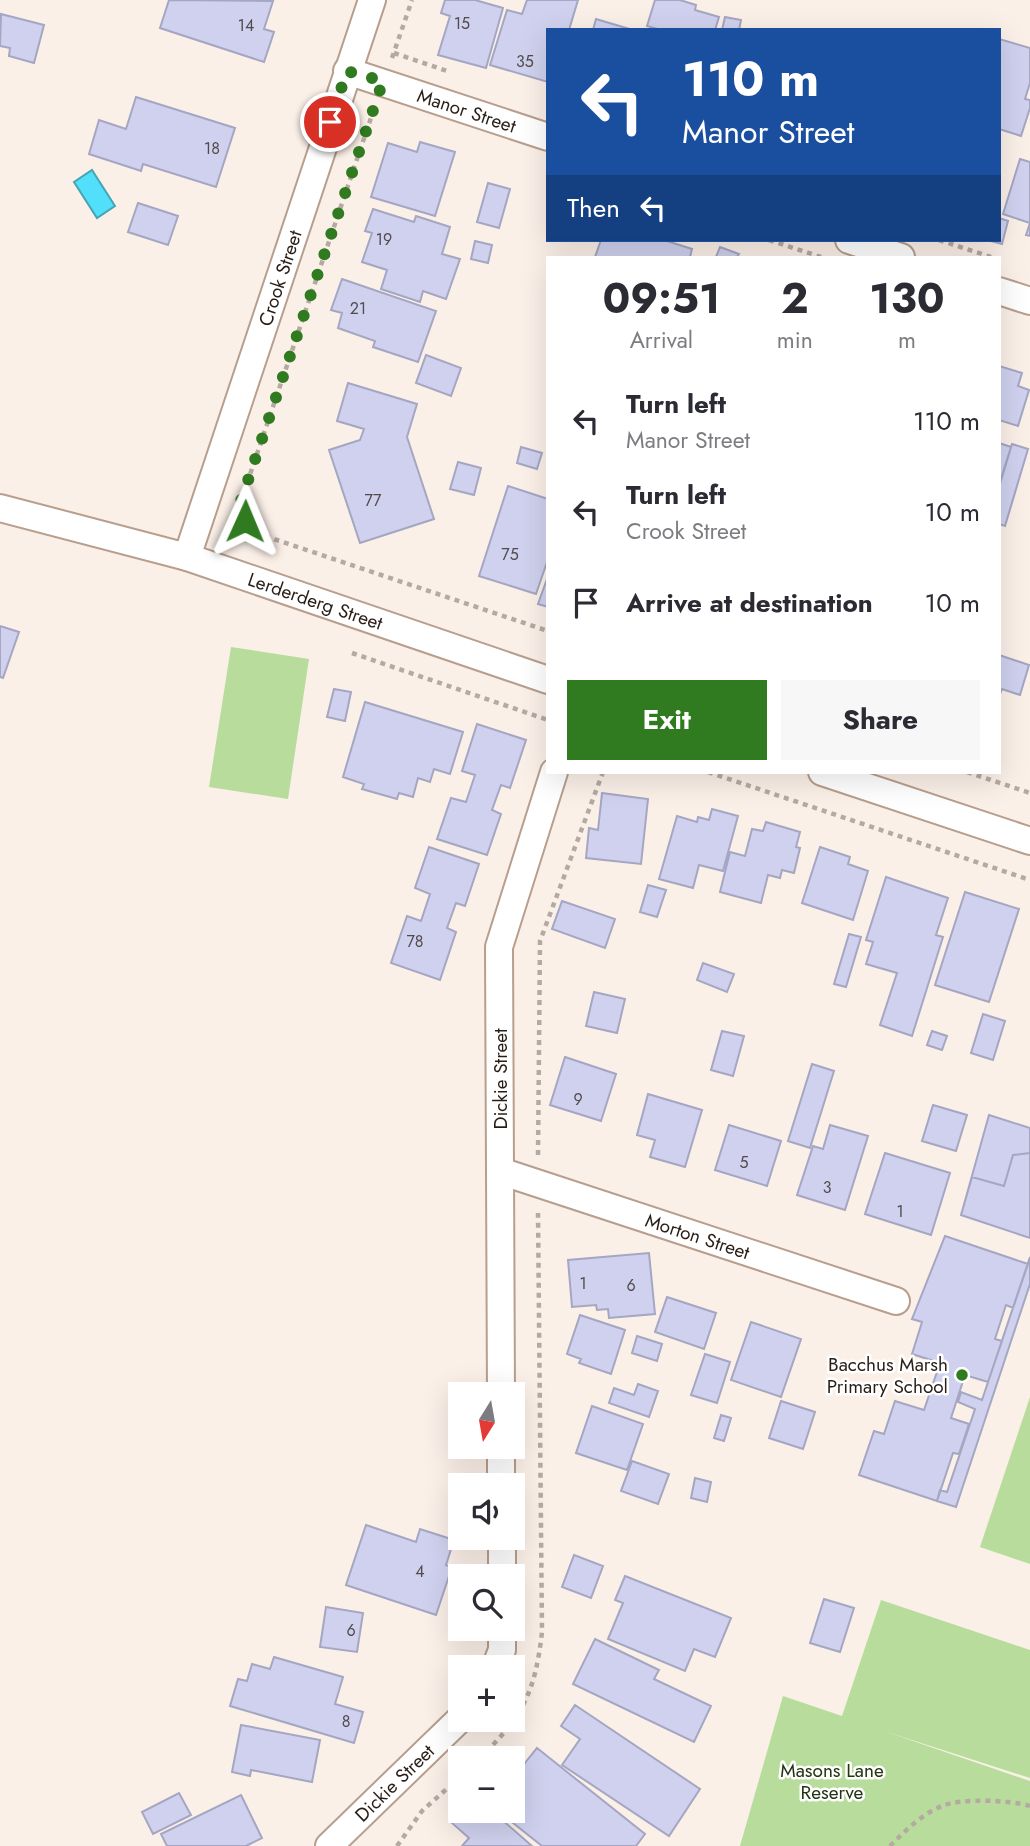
<!DOCTYPE html>
<html lang="en">
<head>
<meta charset="utf-8">
<style>
	body { margin:0; font-family:Jost,sans-serif; background:#f7f7f7; color:#2b2b33; height:100vh; display:flex; flex-direction:column; font-size:26px; white-space:nowrap }
	* { box-sizing:border-box; margin:0 }
	p { font-size:23px; color:#7c7c81 }
	.icon { flex:none; width:38px; height:38px; fill:none; stroke:currentColor; stroke-width:2; stroke-linecap:round; stroke-linejoin:round }
	.map { position:relative; flex:1; overflow:hidden }
	.details { position:absolute; left:546px; top:256px; width:455px; height:518px; display:flex; flex-direction:column; background:#fff; border-radius:0px; box-shadow:0 7px 28px #0002 }
	.details>* { flex:none }
	.guide { position:absolute; left:546px; top:28px; width:455px; height:214px; border-radius:0px; box-shadow:0 7px 28px #0002; background:#1a4fa0; color:#fff; overflow:hidden }
	.needle { width:46px; rotate:191deg }
	.tools { position:absolute; left:448px; top:1382px; display:grid; gap:14px }
	.tools a { display:grid; place-items:center; width:77px; height:77px; border-radius:0px; background:#fff; box-shadow:0 7px 28px #0002; font-size:35px }
	.pin { position:absolute; display:grid; place-items:center; width:60px; height:60px; color:#fff; margin:-30px; border:4px solid #fff; border-radius:50%; box-shadow:0 2px 7px #0007 }
	.me { position:absolute; width:77px; margin:-38px; rotate:1deg; stroke-linejoin:round; filter:drop-shadow(0 0 5px #0008) }
	.turn { display:flex; align-items:center; gap:24px; height:147px; padding:0 21px; font-size:32px }
	.turn .icon { width:91px; height:91px; stroke-width:2.5 }
	.turn b { display:block; font-size:49px; line-height:60px }
	.then { display:flex; align-items:center; height:66px; padding:0 21px; background:#0003; gap:14px; font-size:26px }
	.eta { display:flex; justify-content:space-evenly; align-items:center; height:119px; text-align:center }
	.eta b { font-size:42px; font-weight:700; line-height:49px }
	.primary-button { display:flex; gap:14px; margin-top:auto; padding:14px 21px }
	.primary-button a { flex:1; height:80px; border-radius:0px; background:#307a1f; color:#fff; font-size:28px; font-weight:700; line-height:80px; text-align:center }
	.primary-button a+a { background:#f7f7f7; color:#2b2b33 }
	ul { padding:0; list-style:none }
	li { display:flex; align-items:center; gap:21px; height:91px; padding:0 21px }
	li div { flex:1 }
	li b { display:block; font-size:26px }
	li em { font-style:normal }
	.map>svg:first-child { display:block }
	.green { fill:#b7dc9b }
	.water { fill:#51dff9; stroke:#45a5b5; stroke-width:2 }
	.building { fill:#cfd1ee; stroke:#a4a6c2; stroke-width:2 }
	.lines { fill:none; stroke-linecap:round; stroke-linejoin:round }
	.street-casing { stroke:#b89e8c; stroke-width:30 }
	.path { stroke:#b4aaa2; stroke-width:4.5; stroke-dasharray:5 5; stroke-linecap:butt }
	.street { stroke:#fff; stroke-width:26 }
	.route { stroke:#307a1f; stroke-width:12; stroke-dasharray:0 21.6 }
	.poi-dot { fill:#307a1f; stroke:#fff; stroke-width:2.5 }
	.labels { text-anchor:middle; stroke-width:5; stroke-linejoin:round; paint-order:stroke }
	.number-label { font-size:16px; fill:#524b4d }
	.street-label { font-size:19px; fill:#281e17; stroke:#fff }
	.poi-label { font-size:19px; fill:#281e17; stroke:#fff; text-anchor:end }
	.park-label { font-size:19px; fill:#223411; stroke:#fff }
</style>
</head>
<body>
<div class="map">
<svg width="1030" height="1846" viewBox="0 0 1030 1846">
	<rect width="100%" height="100%" fill="#fbf0e8"/>
	<path class="green" d="M231,647L309,659L288,799L209,787Z
		M1030,1397V1564L980,1547Z
		M881,1600L1030,1650V1778L884,1731L1030,1781V1846H740L783,1696L842,1716Z"/>
	<path class="water" d="M92,170L115,206L97,218L74,182Z"/>
	<path class="building" d="M169,0L273,1L264,29L274,32L264,62L160,28Z
		M445,0H475L503,8L486,68L438,55L450,16L441,13Z
		M527,0H578L569,30H548V82L490,65L507,10L522,14Z
		M655,0H680L696,5L695,10L719,17L715,30H661L647,26Z
		M1,14L44,25L34,63L9,56L10,48L0,46Z
		M725,17L741,20L739,30H722Z
		M596,19L633,30H593Z
		M999,39L1030,48V83L1025,99L1030,100V108L1021,136L999,129Z
		M136,97L235,128L216,187L143,164L141,171L89,154L99,120L126,129Z
		M420,142L455,152L435,216L371,197L388,143L417,152Z
		M1020,159L1030,162V236L1026,235L1030,223L1003,214Z
		M488,183L510,189L499,228L477,222Z
		M138,203L178,216L168,245L128,232Z
		M373,209L414,222L416,216L450,227L442,254L460,259L446,299L423,291L420,302L381,289L387,270L362,262L372,233L365,231Z
		M999,218L1008,221L1002,244L987,240H999Z
		M601,240H664L692,249L690,257H595Z
		M475,241L492,245L488,263L471,259Z
		M720,247L739,254L737,257H716Z
		M342,279L436,311L418,362L373,347L375,341L338,328L342,313L331,310Z
		M426,355L461,368L451,396L416,383Z
		M999,366L1022,373L1018,386L1029,390L1018,426L999,420Z
		M348,383L417,404L407,437L434,519L360,543L329,450L360,440L364,429L337,421Z
		M999,443L1011,447L999,485Z
		M1012,444L1028,449L1005,526L999,524V487Z
		M521,447L542,453L537,469L517,463Z
		M458,462L481,468L474,495L450,489Z
		M508,486L548,499V559L536,594L479,576Z
		M548,576V607L538,604Z
		M0,626L19,632L3,678L0,677Z
		M999,655L1029,665L1020,695L1002,689L999,696Z
		M334,689L351,692L345,721L327,717Z
		M365,702L463,732L450,774L434,769L430,782L418,778L413,797L399,793L397,799L362,789L364,784L343,777Z
		M477,724L526,740L510,788L501,785L492,810L501,814L487,855L437,839L451,798L466,802L475,775L462,771Z
		M602,793L648,799L641,864L586,858L589,828L598,830Z
		M712,809L738,816L723,871L699,865L693,888L659,879L677,816L697,822L698,817L709,820Z
		M766,822L800,832L796,847L800,848L794,873L782,870L780,878L768,875L761,903L720,892L730,852L745,856L752,829L763,831Z
		M429,847L479,864L465,906L456,903L447,928L456,932L440,980L391,963L407,916L421,921L430,894L415,888Z
		M820,847L850,857L848,864L868,871L853,920L802,903Z
		M886,877L948,898L936,935L943,937L912,1036L880,1025L897,973L866,964L873,942L866,940Z
		M648,885L666,890L657,917L640,912Z
		M965,892L1019,909L989,1002L935,985Z
		M562,901L615,919L605,948L552,929Z
		M849,934L861,937L846,987L834,984Z
		M703,963L734,974L727,992L697,980Z
		M594,992L625,999L617,1033L586,1026Z
		M983,1014L1005,1021L993,1060L971,1053Z
		M722,1031L744,1036L733,1076L711,1070Z
		M932,1031L947,1036L942,1050L927,1045Z
		M565,1057L616,1074L601,1121L550,1105Z
		M812,1064L834,1071L810,1148L788,1141Z
		M648,1094L702,1110L685,1167L650,1157L655,1140L637,1135Z
		M933,1105L967,1115L956,1151L922,1141Z
		M989,1115L1030,1128V1238L961,1215Z
		M729,1125L781,1141L767,1186L715,1170Z
		M830,1125L868,1136L845,1210L797,1195L813,1146L823,1149Z
		M885,1153L950,1173L931,1235L865,1214Z
		M1030,1153V1238L961,1215L972,1177L1004,1186L1013,1155Z
		M945,1236L1028,1264L1013,1308L1006,1305L995,1339L1002,1341L988,1382L965,1375L951,1418L969,1424L959,1454L953,1453L937,1501L859,1475L874,1431L884,1434L895,1401L924,1410L940,1363L912,1354L922,1322L912,1319Z
		M649,1253L655,1314L609,1318L608,1309L597,1310L596,1305L572,1307L568,1260Z
		M1030,1257V1284L956,1507L937,1501L940,1490L947,1492L975,1409L958,1402L961,1392L982,1400Z
		M667,1297L716,1313L704,1349L655,1332Z
		M580,1315L625,1330L611,1374L579,1363L581,1359L567,1354Z
		M751,1322L801,1339L781,1397L731,1380Z
		M637,1336L662,1344L657,1361L632,1353Z
		M705,1354L730,1362L717,1403L691,1395Z
		M638,1384L658,1391L649,1417L609,1403L614,1388L634,1395Z
		M781,1401L815,1412L803,1449L769,1438Z
		M592,1406L643,1424L627,1470L576,1453Z
		M721,1415L731,1418L724,1441L714,1438Z
		M632,1461L669,1474L658,1504L621,1491Z
		M695,1478L711,1482L707,1502L691,1498Z
		M366,1525L416,1542L420,1529L454,1540L446,1565L452,1567L436,1615L346,1585Z
		M574,1555L603,1566L591,1598L562,1587Z
		M625,1576L731,1618L715,1657L694,1649L685,1671L608,1639L623,1603L615,1600Z
		M824,1599L854,1608L840,1652L810,1643Z
		M326,1607L363,1613L357,1652L320,1647Z
		M595,1639L659,1670L654,1679L711,1706L694,1742L573,1684Z
		M274,1657L343,1677L335,1704L363,1712L354,1743L230,1706L238,1679L247,1681L252,1664L270,1669Z
		M575,1705L700,1789L669,1836L562,1765L580,1739L561,1726Z
		M241,1725L320,1740L312,1782L251,1770L250,1776L232,1772Z
		M537,1748L645,1834L636,1846H542L498,1811H513V1778Z
		M179,1793L191,1815L153,1834L142,1812Z
		M241,1795L262,1838L246,1846H167L161,1834Z
		M462,1811H492L532,1846H462L469,1838L452,1823Z"/>
	<g class="lines">
		<g class="street-casing">
			<g id="street">
				<path id="s1" d="M347,71L548,137"/>
				<path d="M849,240L901,257"/>
				<path d="M999,291L1030,301"/>
				<path id="s2" d="M0,508L187,557L548,680"/>
				<path id="s3" d="M187,557L372,0"/>
				<path d="M822,772L1030,841"/>
				<path id="s4" d="M500,1171L896,1301"/>
				<path d="M501,1395L499,947L554,772"/>
				<path d="M501,1447V1486"/>
				<path d="M502,1538V1577"/>
				<path d="M495,1668L502,1650V1629"/>
				<path id="s5" d="M329,1846L460,1719"/>
			</g>
		</g>
		<path class="path" d="M394,53L450,72
			M392,58L412,0
			M374,109L241,501L245,521L256,533L548,631
			M769,240L821,257
			M939,240L991,257
			M352,653L548,720
			M708,772L1030,880
			M967,772L1030,793
			M538,1155L540,941L603,772
			M479,1759C523,1716 535,1693 542,1632L538,1213
			M397,1846L422,1811L460,1777
			M890,1846C905,1831 922,1814 942,1806C960,1798 1011,1800 1030,1806"/>
		<use href="#street" class="street"/>
	</g>
	<g class="lines">
		<path class="route" d="M245,521L241,501L383,81L347,71L330,122"/>
	</g>
	<circle class="poi-dot" cx="962" cy="1375" r="7"/>
	<g class="labels">
		<g class="number-label">
			<text x="462" y="29">15</text>
			<text x="246" y="31">14</text>
			<text x="525" y="67">35</text>
			<text x="212" y="154">18</text>
			<text x="384" y="245">19</text>
			<text x="358" y="314">21</text>
			<text x="373" y="506">77</text>
			<text x="510" y="560">75</text>
			<text x="415" y="947">78</text>
			<text x="578" y="1105">9</text>
			<text x="744" y="1168">5</text>
			<text x="827" y="1193">3</text>
			<text x="900" y="1217">1</text>
			<text x="583" y="1289">1</text>
			<text x="631" y="1291">6</text>
			<text x="420" y="1577">4</text>
			<text x="351" y="1636">6</text>
			<text x="346" y="1727">8</text>
		</g>
		<g class="street-label">
			<text dy="7" stroke="none"><textPath href="#s1" startOffset="126">Manor Street</textPath></text>
			<text dy="7" stroke="none"><textPath href="#s3" startOffset="294">Crook Street</textPath></text>
			<text dy="7" stroke="none"><textPath href="#s2" startOffset="329">Lerderderg Street</textPath></text>
			<text transform="translate(500 1079) rotate(-90)" y="7">Dickie Street</text>
			<text dy="7" stroke="none"><textPath href="#s4" startOffset="208">Morton Street</textPath></text>
			<text dy="7" stroke="none"><textPath href="#s5" startOffset="91">Dickie Street</textPath></text>
		</g>
		<g class="poi-label">
			<text x="948" y="1371">Bacchus Marsh<tspan x="948" dy="22">Primary School</tspan></text>
		</g>
		<g class="park-label">
			<text x="832" y="1777">Masons Lane<tspan x="832" dy="22">Reserve</tspan></text>
		</g>
	</g>
</svg>
<div class="tools">
<a><svg class="needle" viewBox="-14 -14 28 28"><path d="M0-13l5 13h-10z" fill="#e53935"/><path d="M0 13l5-13h-10z" fill="#7c7c81"/></svg></a>
<a><svg class="icon" aria-label="sound" viewBox="0 0 24 24"><path d="M4 9h4l5-4v14l-5-4H4zM17 9q2 3 0 6"/></svg></a>
<a><svg class="icon" aria-label="search" viewBox="0 0 24 24"><circle cx="10" cy="10" r="6"/><path d="M15 15l6 6"/></svg></a>
<a>+</a>
<a>−</a>
</div>
<div class="pin" style="left:330px;top:122px;background:#d93025"><svg class="icon" aria-label="arrive" viewBox="0 0 24 24"><path d="M6 21V4h12l-3 4 3 4H6"/></svg></div>
<svg class="me" style="left:245px;top:521px" viewBox="-20 -20 40 40"><path d="M0-17L14 15 0 8-14 15z" fill="#307a1f" stroke="#fff" stroke-width="4"/></svg>
<div class="guide">
<div class="turn"><svg class="icon" aria-label="left" viewBox="0 0 24 24"><path d="M17 20v-9H6M10 6l-5 5 5 5"/></svg><div><b>110 m</b>Manor Street</div></div>
<div class="then">Then<svg class="icon" aria-label="left" viewBox="0 0 24 24"><path d="M17 20v-9H6M10 6l-5 5 5 5"/></svg></div>
</div>
<section class="details">
<div class="eta">
<div><b>09:51</b><p>Arrival</p></div>
<div><b>2</b><p>min</p></div>
<div><b>130</b><p>m</p></div>
</div>
<ul>
<li><svg class="icon" aria-label="left" viewBox="0 0 24 24"><path d="M17 20v-9H6M10 6l-5 5 5 5"/></svg><div><b>Turn left</b><p>Manor Street</p></div><em>110 m</em></li>
<li><svg class="icon" aria-label="left" viewBox="0 0 24 24"><path d="M17 20v-9H6M10 6l-5 5 5 5"/></svg><div><b>Turn left</b><p>Crook Street</p></div><em>10 m</em></li>
<li><svg class="icon" aria-label="arrive" viewBox="0 0 24 24"><path d="M6 21V4h12l-3 4 3 4H6"/></svg><div><b>Arrive at destination</b></div><em>10 m</em></li>
</ul>
<div class="primary-button"><a>Exit</a><a>Share</a></div>
</section>
</div>
</body>
</html>
